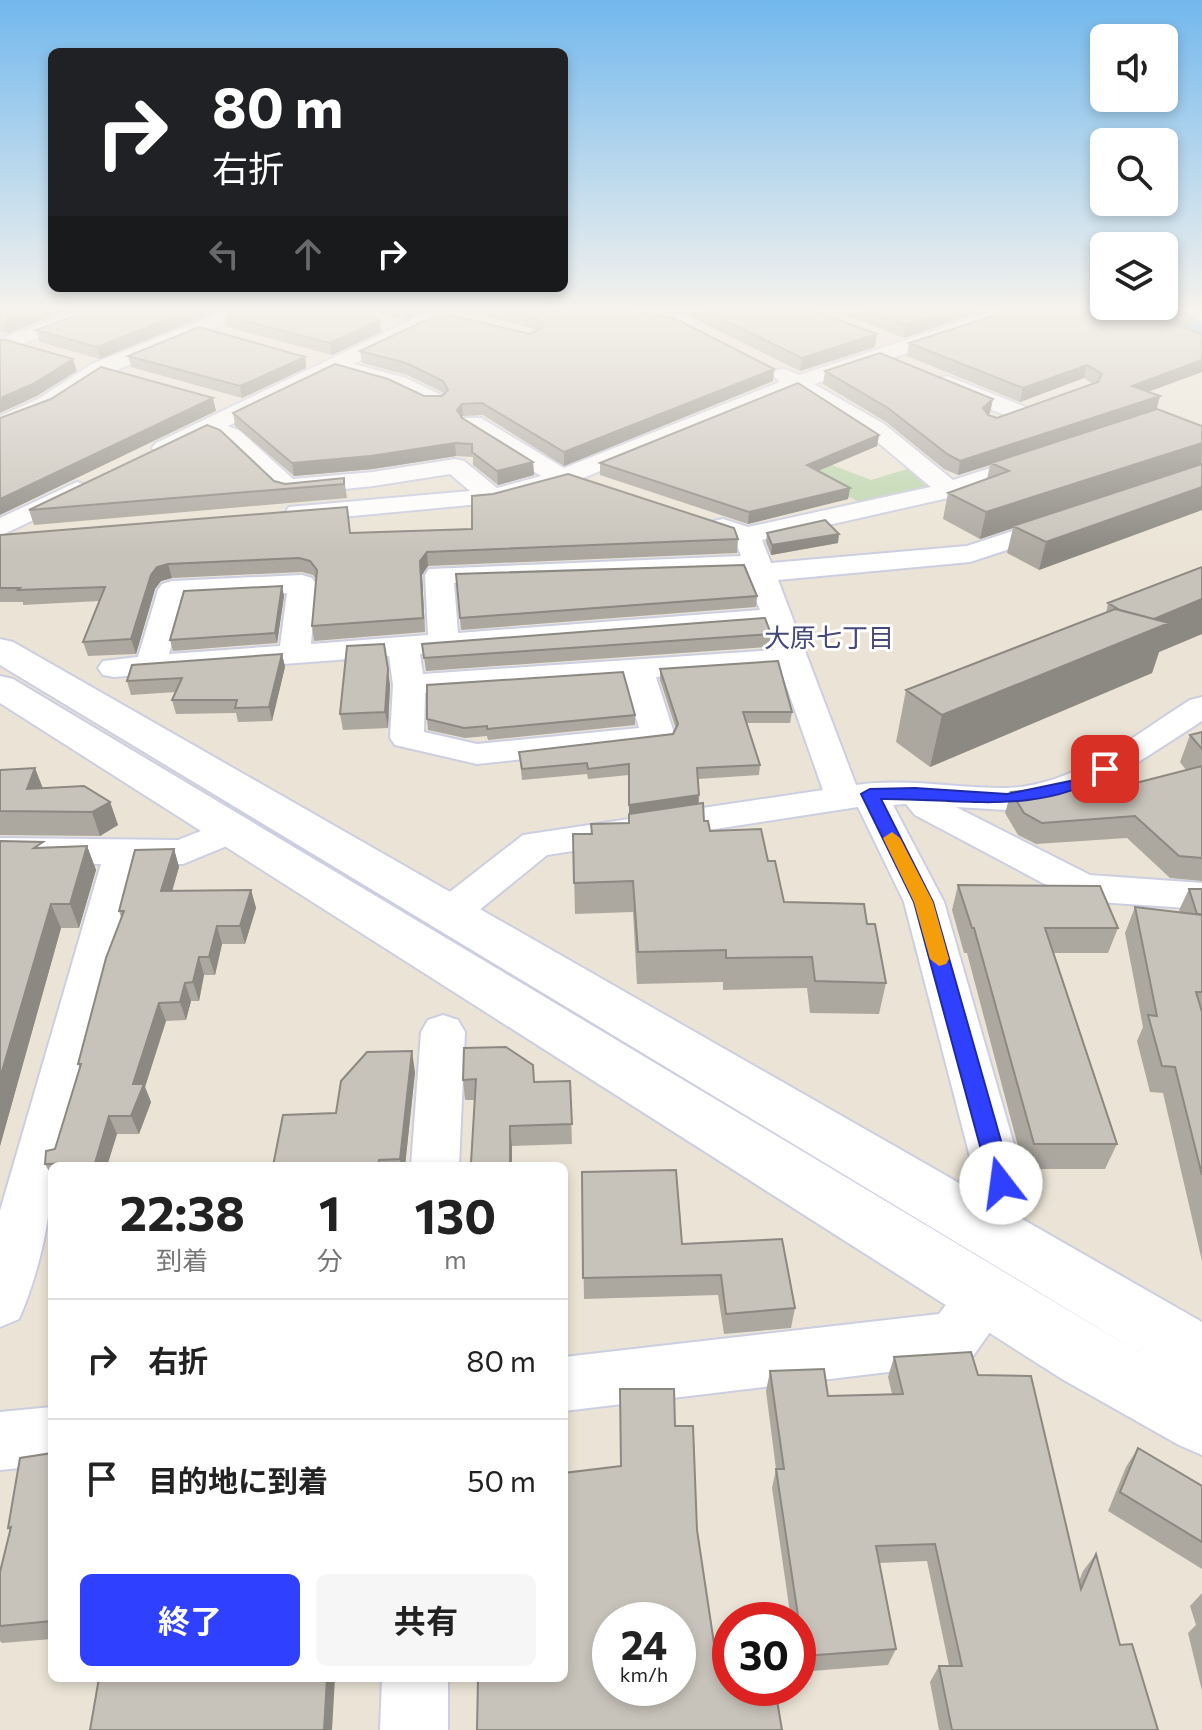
<!DOCTYPE html>
<html lang="ja">
<head>
<meta charset="utf-8">
<style>
	body { margin:0; font-family:Commissioner,"Noto Sans JP",sans-serif; background:#f6f6f6; color:#222; height:100vh; display:flex; flex-direction:column; font-size:30px; white-space:nowrap }
	* { box-sizing:border-box; margin:0 }
	p { font-size:26px; color:#767676 }
	.icon { flex:none; width:44px; height:44px; fill:none; stroke:currentColor; stroke-width:2; stroke-linecap:round; stroke-linejoin:round }
	.map { position:relative; flex:1; overflow:hidden }
	.panel { position:absolute; left:48px; top:1162px; width:520px; height:520px; display:flex; flex-direction:column; background:#fff; border-radius:12px; box-shadow:0 4px 12px #0003 }
	.panel>* { flex:none }
	.guide { position:absolute; left:48px; top:48px; width:520px; height:244px; border-radius:12px; box-shadow:0 4px 12px #0003; background:#202124; color:#fff; overflow:hidden }
	.buttons { position:absolute; left:1090px; top:24px; display:grid; gap:16px }
	.buttons a { display:grid; place-items:center; width:88px; height:88px; border-radius:12px; background:#fff; box-shadow:0 4px 12px #0003; font-size:40px }
	.speed { position:absolute; left:592px; top:1602px; display:flex; gap:16px; font-size:40px; font-weight:700; text-align:center }
	.speed>* { display:grid; place-content:center; width:104px; height:104px; border-radius:50%; background:#fff; box-shadow:0 4px 12px #0003; line-height:1 }
	.speed small { font-size:20px; font-weight:400 }
	.speed .limit { border:12px solid #d22; background:#fff; color:#111 }
	.pin { position:absolute; display:grid; place-items:center; width:68px; height:68px; color:#fff; margin:-34px; border-radius:16px; box-shadow:0 4px 12px #0006 }
	.me { position:absolute; width:88px; margin:-44px; rotate:345deg; stroke-linejoin:round; filter:drop-shadow(0 0 6px #0008) }
	.turn { display:flex; align-items:center; gap:28px; height:168px; padding:0 32px; font-size:36px }
	.turn .icon { width:104px; height:104px; stroke-width:2.5 }
	.turn b { display:block; font-size:56px; line-height:68px }
	.lanes { display:flex; align-items:center; height:76px; padding:0 32px; background:#0003; justify-content:center; gap:40px; direction:ltr }
	.lanes .off { opacity:.35 }
	.eta { display:flex; justify-content:space-evenly; align-items:center; height:136px; text-align:center }
	.eta b { font-size:48px; font-weight:700; line-height:56px }
	.primary-button { display:flex; gap:16px; margin-top:auto; padding:16px 32px }
	.primary-button a { flex:1; height:92px; border-radius:12px; background:#2f41ff; color:#fff; font-size:32px; font-weight:700; line-height:92px; text-align:center }
	.primary-button a+a { background:#f6f6f6; color:#222 }
	ul { padding:0; list-style:none }
	li { display:flex; align-items:center; gap:24px; height:120px; padding:0 32px; border-top:2px solid #e0e0e0 }
	li div { flex:1 }
	li b { display:block; font-size:30px }
	li em { font-style:normal }
	.map>svg:first-child { display:block }
	.cemetery { fill:#bcd5ac }
	.lines { fill:none; stroke-linecap:round; stroke-linejoin:round }
	.river { fill:#61bff4; fill-rule:evenodd }
	.street-casing { stroke:#cccee1; stroke-width:4 }
	.secondary-casing { stroke:#cccee1; stroke-width:4 }
	.street { fill:#fff; fill-rule:evenodd }
	.secondary { fill:#fff; fill-rule:evenodd }
	.wall { fill:#aca8a0 }
	.shaded-wall { fill:#8c8882 }
	.building { fill:#c8c3ba; stroke:#8c8882; stroke-width:2; fill-rule:evenodd }
	.route { fill:#2f41ff; stroke:#1f2aa6; stroke-width:2 }
	.slow { fill:#f59e0b }
	.labels { text-anchor:middle; stroke-width:6; stroke-linejoin:round; paint-order:stroke }
	.far-neighbourhood-label { font-size:26px; fill:#454979; stroke:#fff }
</style>
</head>
<body>
<div class="map">
<svg width="1202" height="1730" viewBox="0 0 1202 1730">
	<rect width="100%" height="100%" fill="#ebe4d6"/>
	<path class="cemetery" d="M806,455L871,480L911,468L936,489L865,505L783,463Z"/>
	<g class="lines">
		<path class="river" d="M1161,311H1202V334L1165,319Z"/>
		<g class="street-casing">
			<path id="street" d="M76,311H104L102,315L0,352V339Z
				M226,311H253L108,374L54,409L0,431V416L38,399L92,364Z
				M430,311H455L353,364L406,378L443,396L446,401L443,406H427L390,388L337,372L228,426L240,431L293,479L373,472L455,459L464,461L497,488L541,476L465,428L461,423L465,418H481L564,468L780,382L773,375L776,370L784,369L799,375L994,311H1024L1022,315L814,384L884,424L953,480L1037,453L1046,455L1049,460L1046,465L948,498L762,540L771,563L967,546L1059,516L1068,518L1072,524L1068,530L970,562L778,580L856,785C906,778 954,788 1004,788C1073,788 1134,735 1190,700L1202,697V721L1092,792L1007,810L956,807L1090,875L1202,883V909L1083,901L1069,897L915,815L906,804L893,805L944,902L1025,1183L994,1239L976,1245L958,1239L951,1223L976,1180L904,902L858,807L547,855L461,925L447,929L433,925L427,915L433,905L523,835L823,790L780,668L656,677L675,736L670,743L477,764L395,745L390,738L393,685L389,656L114,677L103,675L98,668L103,661L138,657L158,590L162,584L172,581L302,575L312,578L316,584L311,644L428,635L425,575L429,569L741,556L735,540L714,533L710,527L714,521L723,519L748,527L931,487L868,434L795,391L571,483L502,502L298,521L289,519L285,513L289,507L470,491L450,474L373,486L287,495L278,492L224,441L210,435L172,453H156L152,448L156,443ZM745,573L760,610L458,633L454,583ZM287,593L280,646L169,654L184,598ZM766,628L774,650L423,674L420,654ZM625,679L639,728L477,744L424,732L425,693Z
				M696,311H728L726,315L679,328L669,322L672,318Z
				M1186,311H1202V321Z
				M947,376L1028,408L1031,413L1028,418H1012L939,388L936,383L939,378Z
				M77,482L86,485L90,490L86,495L0,536V518Z
				M231,819L244,823L249,831L244,839L183,864H139L61,1166H52C52,1217 39,1273 19,1319L0,1327V1211L101,864L0,862V838L178,840Z
				M443,1015L458,1020L465,1032L459,1166H411L421,1032L428,1020Z
				M986,1270L1005,1277L1012,1294L1005,1311L973,1356L954,1364L564,1411V1357L939,1314L967,1277Z
				M52,1407V1465L0,1470V1412Z
				M382,1678H448V1730H380Z"/>
		</g>
		<g class="secondary-casing">
			<path id="secondary" d="M0,639L13,642L1202,1322V1455L1179,1445L1062,1379L0,703V676L13,679L1138,1352L0,665Z"/>
		</g>
		<use href="#street" class="street"/>
		<use href="#secondary" class="secondary"/>
	</g>
	<path class="wall" d="M0,311H66L8,333L0,332Z
		M218,311L100,359L40,342L36,330Z
		M372,311H423L407,320Z
		M468,311H576L773,381L564,466L483,415L463,416L462,417L533,462L534,475L498,485L473,465V457L456,456L373,469L294,476L235,426L233,413L424,396H442L444,393L407,375L362,363L360,351L530,334L538,330Z
		M661,311H814L875,347L800,371L687,315Z
		M834,311H983L904,338Z
		M225,316L381,332L332,355L227,327Z
		M1192,316L1188,329L1202,334V372L1148,392L1160,396L1157,409L1202,426V510L1039,570L1007,553L1013,528L980,539L943,519L948,493L987,479L990,465L958,475L944,469L886,422L823,384L825,371L990,413L988,415L997,418L1093,384L1084,378L1020,402L907,356L909,343Z
		M128,356L305,357L306,368L242,398L131,367Z
		M879,435L877,446L818,471L850,488L848,499L748,524L600,475V463Z
		M344,478L347,498L34,525L29,510L274,481L285,484Z
		M350,533L738,539L737,553L428,566L422,575L425,632L314,641L312,626L316,579L313,575L302,572L172,578L161,581L155,589L136,654L88,656L83,642L99,601L23,605V602H0V535Z
		M767,533L838,543L771,555L766,542Z
		M1202,567V634L1159,652L1152,673L930,767L896,742L906,690L1106,613L1108,603Z
		M456,574L757,596L756,607L461,630Z
		M284,596L277,643L173,651L170,640Z
		M771,634L769,647L426,671L422,644Z
		M282,654L285,667L272,721L238,722L236,713L176,714L172,700L176,692L131,695L127,681Z
		M660,669L792,712L790,723H747L760,765L759,775L698,779L699,804L704,821L710,831L768,861L784,902L867,924L886,983L879,1014L810,1013L807,988L723,990V982L637,984L633,912L575,914L573,834H591V824L629,823V775L588,779L587,774L522,780L519,752L673,734L676,729L660,680Z
		M390,685L388,728L343,730L340,714Z
		M635,715V725L488,740L487,736L465,738L428,730L427,719Z
		M1202,732V881L1170,878L1127,838L1036,844L1018,835L1005,813L1011,792L1093,794L1186,770L1180,762L1190,735Z
		M0,770L43,788L110,802L118,825L100,836L0,835Z
		M0,841L45,848L87,846L96,870L79,928H61L0,1146Z
		M174,849L179,867L172,891L251,890L256,908L245,944H222L215,975H204L199,1001H191L186,1020L166,1021L145,1087L151,1102L139,1134H117L107,1166H52V1177L45,1164L55,1149L80,1068L78,1064L121,917L119,911Z
		M958,885L1118,928L1108,953H1054L1117,1144L1105,1169H1024L967,953H964L952,910Z
		M1189,889H1202V1261L1163,1093L1150,1092L1137,1041L1143,1027L1125,933L1135,907L1180,912L1179,910Z
		M464,1048L534,1082L570,1081L572,1144L512,1146L471,1163L475,1100H465L463,1080Z
		M415,1072L405,1166H273L336,1113Z
		M582,1172L682,1244L795,1308L791,1328L724,1334L718,1295L584,1299Z
		M894,1357L978,1375L1079,1581L1083,1571L1096,1554L1120,1645L1158,1730H939L930,1682L939,1666H949L927,1561L879,1563L896,1649L888,1665L799,1672L798,1620H791L772,1488L776,1469L766,1391L770,1371L828,1396L892,1394L888,1377Z
		M1138,1448L1202,1486V1569L1108,1511L1126,1467Z
		M52,1453V1639L2,1643L0,1641V1572L10,1531L8,1528Z
		M1202,1593V1691L1188,1633L1196,1625L1190,1606Z"/>
	<path class="shaded-wall" d="M32,311H66L8,333L4,321Z
		M187,311H218L100,359L97,347Z
		M406,311H423L407,320Z
		M948,311H983L904,338L906,325Z
		M1192,316L1188,329L1170,324Z
		M380,320L381,332L332,355L330,343Z
		M877,334L875,347L800,371L802,358Z
		M305,357L306,368L242,398L240,386Z
		M73,359L77,371L37,396L0,413V398Z
		M1202,360V372L1128,399L1132,386Z
		M1087,365L1084,378L1020,402L1023,388Z
		M774,369L773,381L564,466V452Z
		M1160,396L1156,410L991,463L990,465L958,475L960,461Z
		M213,398L216,411L0,515V499Z
		M993,399L990,413L980,422L983,408Z
		M462,404L463,416L458,423L457,410Z
		M879,435L877,446L806,476L807,465Z
		M455,443L456,456L373,469L294,476L292,463Z
		M1202,443L1201,465L1013,526V528L980,539L986,512Z
		M533,462L534,475L498,485L497,471Z
		M1202,487V510L1039,570L1046,542Z
		M850,488L848,499L748,524L749,512Z
		M839,534L838,543L771,555L772,545Z
		M427,552L428,566L422,575L425,632L420,561Z
		M168,564L172,578L161,581L155,589L136,654L131,639L151,575L157,567Z
		M282,586L284,596L277,643L275,633Z
		M1202,599V634L1159,652L1152,673L930,767L942,715L1144,623Z
		M282,654L285,667L272,721L269,707Z
		M388,669L390,685L388,728L385,712Z
		M35,768L44,791L27,789Z
		M699,795L698,806L629,816V805Z
		M110,802L118,825L100,836L92,812Z
		M87,846L96,870L79,928L70,904Z
		M174,849L179,867L167,909L161,891Z
		M251,890L256,908L245,944L240,926Z
		M51,904L61,928L0,1146V1078Z
		M217,926L222,944L215,975L209,957Z
		M199,957L204,975L199,1001L193,982Z
		M185,983L191,1001L186,1020L180,1002Z
		M159,1003L166,1021L145,1087L151,1102L139,1134L131,1116L133,1084Z
		M412,1051L415,1072L405,1166H401L400,1159Z
		M109,1116L117,1134L107,1166H96L95,1163Z
		M510,1126L512,1146V1166H510Z
		M327,1678H335L332,1730H324Z"/>
	<path class="building" d="M0,311H32L4,321H0Z
		M87,311H187L97,347L36,330Z
		M233,311H342L380,320L330,343L225,316Z
		M511,311H627L674,318L774,369L564,452L482,403L462,404L457,410L462,418L533,462L497,471L472,452V444L455,443L371,456L292,463L233,413L335,364L388,379L424,396H442L448,390L443,381L406,363L360,351L441,313L530,334L542,328L543,324L538,319Z
		M705,311H814L877,334L802,358Z
		M868,311H948L906,325Z
		M1008,311H1181L1192,316L1170,324L1202,334V360L1132,386L1160,396L960,461L947,454L888,408L825,371L880,353L993,399L983,408L988,415L997,418L1098,382L1102,374L1087,365L1023,388L909,343Z
		M199,327L305,357L240,386L128,356Z
		M0,340H6L73,359L33,384L0,398Z
		M101,367L213,398L0,499V418L51,399Z
		M798,383L879,435L807,465L850,488L749,512L600,463Z
		M1157,409L1202,426V443L986,512L948,493L1009,471L991,463Z
		M207,425L220,430L274,481L285,484L344,478V484L29,510Z
		M1202,464V487L1046,542L1013,526Z
		M568,474L734,528L738,539L427,552L420,561L423,618L312,626L317,570L310,561L299,558L168,564L157,567L151,575L131,639L83,642L105,587L18,590L20,588H0V535L347,507L350,533L472,529V496L493,494Z
		M825,520L839,534L772,545L767,533Z
		M744,565L757,596L460,618L456,574Z
		M1202,567V599L1154,619L1120,610L1108,603Z
		M282,586L275,633L170,640L184,591Z
		M1115,609L1169,623L942,715L906,690Z
		M765,618L771,634L424,658L422,644Z
		M384,644L388,669L385,712L340,714L347,646Z
		M282,654L269,707L235,708L237,700H172L182,678L127,681L132,665Z
		M778,661L792,712H743L760,765L697,768L699,795L629,805V764L588,769L587,763L522,769L519,752L673,734L678,724L660,669Z
		M623,672L635,715L487,729V726L464,728L427,719V685Z
		M1202,732V749L1190,735Z
		M1202,766V858L1179,856L1135,816L1042,823L1024,813L1011,792L1087,785L1093,794Z
		M35,768L27,789L84,786L110,802L92,812L0,811V770Z
		M703,803L704,821H708L710,831L761,829L768,861H775L784,902L864,904L867,924H875L886,983L815,981L812,957L726,958V950L638,952L633,881L574,883L573,834H592L591,824L629,823V814Z
		M0,841L43,842L34,848L87,846L70,904H51L0,1078Z
		M174,849L161,891L251,890L240,926H217L209,957H199L193,982L185,983L180,1002L159,1003L133,1084H144L131,1116H109L95,1163L45,1164L46,1151L55,1149L81,1064H78L106,958L124,911H119L135,850Z
		M958,885L1100,886L1118,928H1045L1117,1144H1034L974,928H972Z
		M1189,889H1202V914H1197Z
		M1135,907L1202,915V992H1196L1202,1012V1175L1175,1067L1162,1066L1148,1015L1157,1016Z
		M506,1047L533,1065L534,1082L570,1081L572,1124L510,1126V1166H458V1163H471L476,1079L463,1080L464,1048Z
		M412,1051L400,1159L379,1160L378,1166H273L283,1115L336,1113L341,1081L367,1052Z
		M676,1170L682,1244L782,1239L795,1308L726,1314L721,1275L583,1278L582,1172Z
		M971,1352L978,1375L1031,1376L1081,1589L1096,1554L1120,1645L1132,1644L1158,1730H952L939,1666H962L935,1544L876,1546L896,1649L804,1656L776,1469H784L770,1371L824,1369L828,1396L903,1394L894,1357Z
		M620,1389H674L675,1426H693L697,1530L719,1677L730,1675V1688H775L782,1730H477L478,1678H564V1473L621,1466ZM610,1620H678V1688H610Z
		M1138,1448L1202,1486V1542L1120,1492Z
		M52,1453V1621L0,1626V1572L11,1527L8,1528L20,1458Z
		M99,1678H327L324,1730H90Z"/>
	<linearGradient id="sky" x2="0" y2="1"><stop stop-color="#72b8ed"/><stop offset="0.56" stop-color="#f6f3ed"/><stop offset="1" stop-color="#f6f3ed" stop-opacity="0"/></linearGradient>
	<rect width="1202" height="554" fill="url(#sky)"/>
	<path class="route" d="M1105,764L1113,769L1110,772C1040,817 960,798 881,799L933,902L1013,1183L1009,1190L1001,1193L993,1190L990,1183L914,902L861,794L870,789L915,788L1007,794L1075,780Z"/>
	<path class="slow" d="M892,832L900,838L933,902L949,959L946,964L939,966L930,959L914,902L883,838Z"/>
	<g class="labels">
		<g class="far-neighbourhood-label">
			<text x="829" y="647">大原七丁目</text>
		</g>
	</g>
</svg>
<div class="buttons">
<a><svg class="icon" aria-label="sound" viewBox="0 0 24 24"><path d="M4 9h4l5-4v14l-5-4H4zM17 9q2 3 0 6"/></svg></a>
<a><svg class="icon" aria-label="search" viewBox="0 0 24 24"><circle cx="10" cy="10" r="6"/><path d="M15 15l6 6"/></svg></a>
<a><svg class="icon" aria-label="layers" viewBox="0 0 24 24"><path d="M12 4l9 5-9 5-9-5zM3 14l9 5 9-5"/></svg></a>
</div>
<div class="speed"><div>24<small>km/h</small></div><div class="limit">30</div></div>
<div class="pin" style="left:1105px;top:769px;background:#d93025"><svg class="icon" aria-label="arrive" viewBox="0 0 24 24"><path d="M6 21V4h12l-3 4 3 4H6"/></svg></div>
<svg class="me" style="left:1001px;top:1183px" viewBox="-20 -20 40 40"><circle r="19" fill="#fff"/><path d="M0-13L10 11 0 6-10 11z" fill="#2f41ff"/></svg>
<div class="guide">
<div class="turn"><svg class="icon" aria-label="right" viewBox="0 0 24 24"><path d="M7 20v-9h11M14 6l5 5-5 5"/></svg><div><b>80 m</b>右折</div></div>
<div class="lanes"><svg class="icon off" aria-label="left" viewBox="0 0 24 24"><path d="M17 20v-9H6M10 6l-5 5 5 5"/></svg><svg class="icon off" aria-label="ahead" viewBox="0 0 24 24"><path d="M12 20V5M6 11l6-6 6 6"/></svg><svg class="icon" aria-label="right" viewBox="0 0 24 24"><path d="M7 20v-9h11M14 6l5 5-5 5"/></svg></div>
</div>
<section class="panel">
<div class="eta">
<div><b>22:38</b><p>到着</p></div>
<div><b>1</b><p>分</p></div>
<div><b>130</b><p>m</p></div>
</div>
<ul>
<li><svg class="icon" aria-label="right" viewBox="0 0 24 24"><path d="M7 20v-9h11M14 6l5 5-5 5"/></svg><div><b>右折</b></div><em>80 m</em></li>
<li><svg class="icon" aria-label="arrive" viewBox="0 0 24 24"><path d="M6 21V4h12l-3 4 3 4H6"/></svg><div><b>目的地に到着</b></div><em>50 m</em></li>
</ul>
<div class="primary-button"><a>終了</a><a>共有</a></div>
</section>
</div>
</body>
</html>
